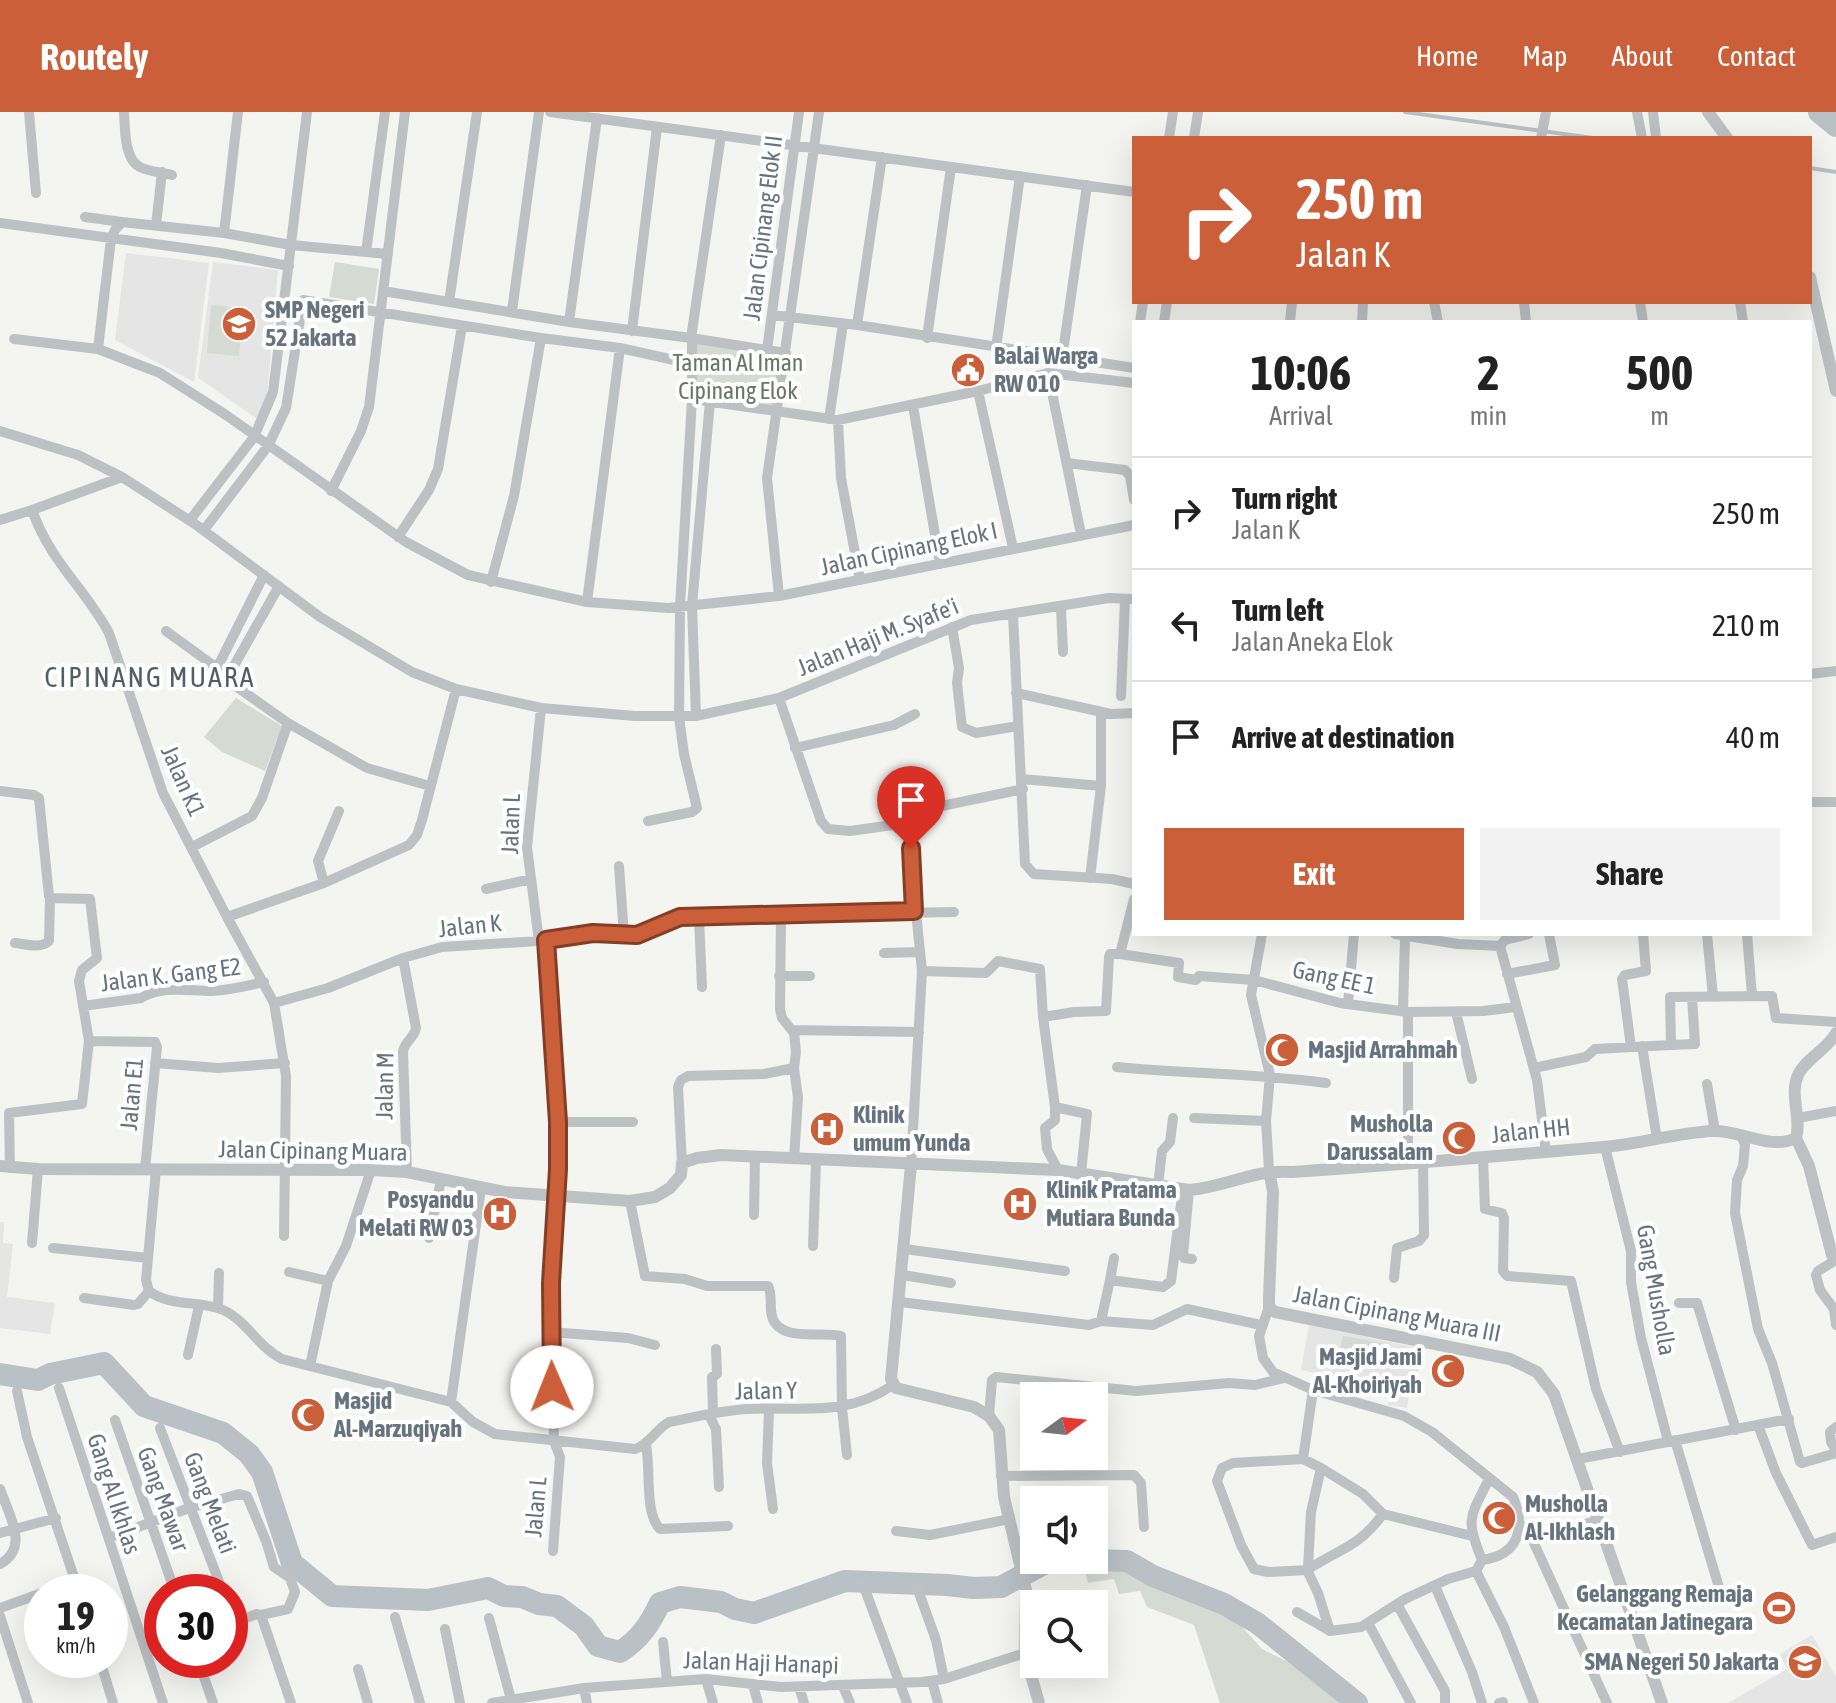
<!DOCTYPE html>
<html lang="en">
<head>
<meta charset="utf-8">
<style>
	body { margin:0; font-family:"Asap Condensed",sans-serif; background:#f2f2f2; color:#222; height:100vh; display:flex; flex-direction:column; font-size:30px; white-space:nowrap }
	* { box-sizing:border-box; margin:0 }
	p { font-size:26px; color:#767676 }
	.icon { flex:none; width:44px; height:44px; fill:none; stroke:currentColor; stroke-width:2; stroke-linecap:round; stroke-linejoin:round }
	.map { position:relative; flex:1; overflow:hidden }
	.details { position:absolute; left:1132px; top:208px; width:680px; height:616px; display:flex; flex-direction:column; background:#fff; border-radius:0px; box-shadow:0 8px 32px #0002 }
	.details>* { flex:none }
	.hud { position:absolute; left:1132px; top:24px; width:680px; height:168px; border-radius:0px; box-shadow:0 8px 32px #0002; background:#cb5f39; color:#fff; overflow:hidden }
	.needle { width:52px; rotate:75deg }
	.buttons { position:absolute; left:1020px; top:1270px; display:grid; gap:16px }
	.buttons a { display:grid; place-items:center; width:88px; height:88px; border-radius:0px; background:#fff; box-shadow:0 8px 32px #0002; font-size:40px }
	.speed { position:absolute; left:24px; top:1462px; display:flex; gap:16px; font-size:40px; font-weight:700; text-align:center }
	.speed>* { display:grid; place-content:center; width:104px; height:104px; border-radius:50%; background:#fff; box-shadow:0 8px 32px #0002; line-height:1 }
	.speed small { font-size:20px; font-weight:400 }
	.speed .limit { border:12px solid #d22; background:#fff; color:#111 }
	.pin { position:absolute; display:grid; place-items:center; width:68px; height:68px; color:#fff; margin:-82px -34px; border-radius:50% 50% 50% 0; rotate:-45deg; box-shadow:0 0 8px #0007 }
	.pin .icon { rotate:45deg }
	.me { position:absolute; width:88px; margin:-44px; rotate:359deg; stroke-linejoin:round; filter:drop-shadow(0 0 6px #0008) }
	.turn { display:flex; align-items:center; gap:28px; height:168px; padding:0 32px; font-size:36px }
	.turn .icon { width:104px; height:104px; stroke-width:2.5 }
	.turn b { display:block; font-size:56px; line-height:68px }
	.eta { display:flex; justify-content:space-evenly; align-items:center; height:136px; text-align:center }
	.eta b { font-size:48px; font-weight:700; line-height:56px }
	.cta { display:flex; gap:16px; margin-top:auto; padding:16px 32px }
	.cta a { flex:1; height:92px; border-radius:0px; background:#cb5f39; color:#fff; font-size:32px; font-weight:700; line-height:92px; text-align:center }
	.cta a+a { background:#f2f2f2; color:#222 }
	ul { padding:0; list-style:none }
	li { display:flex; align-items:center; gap:24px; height:112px; padding:0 32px; border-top:2px solid #e0e0e0 }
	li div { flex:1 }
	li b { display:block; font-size:30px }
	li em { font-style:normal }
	header { display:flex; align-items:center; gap:48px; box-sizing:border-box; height:112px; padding:0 40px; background:#cb5f39; color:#fff }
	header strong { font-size:38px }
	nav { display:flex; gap:44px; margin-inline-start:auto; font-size:28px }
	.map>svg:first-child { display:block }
	.built { fill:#e4e5e4 }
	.green { fill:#d5dad2 }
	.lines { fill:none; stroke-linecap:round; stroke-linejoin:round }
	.stream { stroke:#b9c1c6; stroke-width:4 }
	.river { stroke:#b9c1c6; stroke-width:22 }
	.minor { stroke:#bec1c4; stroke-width:10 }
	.tertiary { stroke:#bec1c4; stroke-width:12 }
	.route-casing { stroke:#843e25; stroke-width:20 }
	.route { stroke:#cb5f39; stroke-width:14 }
	.labels { text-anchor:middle; stroke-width:8; stroke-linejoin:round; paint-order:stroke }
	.street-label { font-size:24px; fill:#67737e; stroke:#fff }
	.poi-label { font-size:24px; font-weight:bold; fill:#67737e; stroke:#fff; text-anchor:start }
	.park-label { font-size:24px; fill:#687665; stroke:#fff }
	.quarter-label { font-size:28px; letter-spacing:2px; fill:#545c64; stroke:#fff }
</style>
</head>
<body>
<header>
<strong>Routely</strong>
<nav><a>Home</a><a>Map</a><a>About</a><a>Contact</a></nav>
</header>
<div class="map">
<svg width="1836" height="1591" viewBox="0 0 1836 1591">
	<rect width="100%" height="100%" fill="#f4f4f1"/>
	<path class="built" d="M126,141L209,151L194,270L115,228Z
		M213,150L278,158L266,295L256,306L198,266Z
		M0,1110H4L3,1131L13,1132L7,1185L55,1191L50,1222L0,1216Z
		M1309,1213L1423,1237L1418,1260H1412L1407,1296L1388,1293L1390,1276L1301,1258Z
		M1812,1523L1836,1565V1591H1728L1787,1557L1780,1542Z"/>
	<path class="green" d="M335,150L379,157L374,192L329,185Z
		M211,193L243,196L239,244L207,241Z
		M695,229L783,243L777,300L692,286Z
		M236,586L282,614L265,659L222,640L204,625Z
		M1343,1224L1382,1231L1378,1250L1339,1243Z
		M1083,1452H1126L1224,1495L1262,1537L1313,1562L1348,1591H1220L1194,1513L1147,1495L1140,1479L1119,1482L1114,1467L1088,1471Z"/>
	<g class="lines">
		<path class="stream" d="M1405,0L1593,26
			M1810,56L1836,60"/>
		<path class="river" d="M1819,0L1836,14
			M0,1262L38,1268L50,1262L104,1251L144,1294L223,1321L249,1342L262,1360L292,1451L332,1484L428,1488L488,1476L504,1484L522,1485L539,1492L557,1494L584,1514L598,1534L620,1540C640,1527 650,1512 660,1491L680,1485L705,1488L721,1490L735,1497L754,1501L845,1469L947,1473L974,1476L1001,1475L1051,1448
			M1092,1448L1127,1449L1153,1464L1224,1492L1257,1511L1357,1591"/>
		<path class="minor" d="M29,0L36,81
			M124,0C125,16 124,47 140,55C149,60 162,60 172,63
			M550,0L1134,80
			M1637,0L1642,26
			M1653,0L1656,26
			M1169,26L1173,0
			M1194,26L1198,0
			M1541,26L1546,0
			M85,105L122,110
			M0,111L221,141L289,154
			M156,113L162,60
			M224,121L238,0
			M366,140L385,0
			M383,179L569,210L691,226
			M449,190L477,0
			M1434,190L1438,210
			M1524,190L1526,210
			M1640,190L1643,210
			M1740,190L1743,210
			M512,199L539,0
			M772,203L857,213L1134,256
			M569,210L597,6
			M1140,210L1143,190
			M1164,210L1167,190
			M1290,210L1292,190
			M1362,210L1363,190
			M857,213L882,45
			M632,219L657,15
			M691,226L721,23
			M691,226L786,241
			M927,226L951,55
			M14,227L98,237L160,261L226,303L406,430L468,463L587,490L668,496L779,484L1134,413
			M996,236L1020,64
			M98,237L111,127L115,118L122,110L224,121L291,133L388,142
			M767,238L799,0
			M1062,247L1087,73
			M1048,261L1081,422
			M978,279L1013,436
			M692,287L838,308L978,279L1048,261L1134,271
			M913,294L940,452
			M829,307L843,212
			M838,308L841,366L860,468
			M0,319L78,343L122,365L195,412L320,505L412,560L456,577L541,596L635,604H696L779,586L971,508L1109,486L1134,487
			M1067,351L1125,358L1130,364L1134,388
			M122,365L32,398C51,451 84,475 109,521L163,681L227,805L274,891L286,964L284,1124
			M331,379L361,319L369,295L405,0
			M0,408L32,398
			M190,408L254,325L273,280L307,0
			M204,418L268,334L286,296L303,188L541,226L620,236L692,252
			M398,425L429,378L438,357L462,214
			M491,470L514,384L541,226
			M779,484L767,366L819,0
			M587,490L620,236
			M1061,496L1063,540
			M1013,503L1025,752L1034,762L1112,767L1134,772
			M952,515L959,556L957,571L962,615L976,621L1018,614
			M166,519L217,556V561L288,611L367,656L430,674
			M217,556L264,463
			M1810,562L1836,559
			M226,568L279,474
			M1016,581L1111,602L1134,601
			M1121,584L1125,487
			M779,586L821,709L828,717L850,719L907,711L932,696L1023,677
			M696,604L692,494L710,289
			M795,636L894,613L915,602
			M1022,667L1101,674
			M0,679L34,683L39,686L49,784L50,786L90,787L97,846L82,858L79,869L89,929L82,992L9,1001L10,1056
			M1810,690H1836
			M648,709L692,700L697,696L684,642L679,605L680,495L692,287V227
			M907,711L922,859L911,1053
			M192,735L252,704L262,686L288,611
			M619,754L624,823
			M1090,766L1101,674V600
			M324,771L318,749L339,699
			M486,777L531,767
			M781,804L780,897L782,906L794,921L796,940L794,956L798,986L794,1047
			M227,805L324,771L409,733L417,723L422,708L456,577
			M699,805L702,875
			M1262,822L1251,883L1270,963L1266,1009L1269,1058
			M1395,822L1458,832L1500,834
			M1529,822L1505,828L1500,834L1537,968L1546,1040
			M1707,822L1713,885
			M1747,822L1752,883
			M546,828L558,1010V1057L551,1171L554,1329L560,1345L553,1439
			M539,829L527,735L541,596
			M15,831C25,832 41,837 49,829L50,786
			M884,841L920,840
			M1120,842L1179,851L1178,865L1196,868L1199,864L1254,868L1340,891L1408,900L1483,899L1516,895
			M403,846L416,916C414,927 404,929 403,940L407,1060
			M922,859L986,861L998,849L1040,857L1043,905L1055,995V1008L1045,1016L1047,1037L1058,1058
			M1507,862L1555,853L1549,822
			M779,864H810
			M274,891L328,876L403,846L442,835L539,829L593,821L637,823L680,805L954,800
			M1348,892L1354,822
			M83,894L141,886C162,873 189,879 212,879C230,878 247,874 264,870
			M1403,899L1405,825
			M1408,900V1052
			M1456,900L1472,967
			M1043,905L1074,900L1106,899L1109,845L1110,842H1120L1134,787
			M792,918L919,920
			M89,929L155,930L157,935L145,1057
			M1671,933L1695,932L1692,885
			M1642,934L1657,1027
			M1631,935L1622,867L1625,863L1646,859L1643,822
			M155,951L218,956L285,951
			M1117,955C1187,962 1256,961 1326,971
			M1534,956L1586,945L1595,937L1671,933L1670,885L1772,884L1776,906L1836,910
			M1707,972L1715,1019
			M1055,995L1087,1002L1081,1062
			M1194,1006L1266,1009
			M1798,1006L1836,999
			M558,1010H633
			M1741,1023L1745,1033L1743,1054L1737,1068L1735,1101L1758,1217L1772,1251L1800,1350L1802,1351L1836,1341
			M1605,1035L1631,1139V1170L1641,1226L1668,1329
			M1483,1046L1485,1097L1502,1101L1504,1106L1503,1159L1507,1164L1571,1169L1596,1277L1620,1340
			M682,1051L678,975L681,968L688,964L764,962L794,956
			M156,1058L146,1168L149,1179C170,1195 200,1188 223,1198C246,1208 259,1236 282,1247L451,1290L473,1310L495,1322L635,1337C650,1332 655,1318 669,1310C695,1305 722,1298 749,1297C802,1294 845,1306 893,1273
			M1158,1074L1162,1039L1170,1030L1173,1006
			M1189,1078L1183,1143L1184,1146L1192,1147
			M630,1089L645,1164L685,1167L707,1174H768C774,1185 767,1200 775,1211C788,1229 823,1219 841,1224L842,1296L847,1343
			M754,1103L755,1045
			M429,1126L441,1068
			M32,1131L38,1057
			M813,1134L816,1049
			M53,1136L148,1146
			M905,1137L1065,1159
			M1836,1148L1818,1159L1816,1163L1820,1178L1834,1197L1836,1213
			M289,1160L328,1169
			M903,1163L951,1171
			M1394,1166L1397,1136L1419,1129L1424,1123L1423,1051
			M1110,1168L1114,1146
			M84,1186L134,1193L138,1192L149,1179
			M900,1190L1089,1213L1101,1209L1153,1213L1187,1197L1261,1213
			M1679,1191H1697L1736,1318
			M1269,1195L1259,1224L1263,1246L1273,1260L1313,1278L1404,1304L1432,1320L1513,1385C1526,1416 1519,1443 1482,1448
			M218,1196L219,1161
			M1101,1209L1110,1168L1163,1175L1171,1169L1183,1077
			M551,1220L628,1226L655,1233
			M188,1243L199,1194
			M310,1254L328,1169L346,1134L371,1058
			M59,1276L163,1591
			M17,1279L27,1325L79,1480
			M451,1290L481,1077
			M769,1298L767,1351L773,1397
			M713,1301L712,1265L717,1262L716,1237
			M709,1303L716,1317L719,1375
			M989,1304L992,1268L996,1265L1136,1279L1229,1271L1255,1273L1284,1266
			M115,1308L175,1480
			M1758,1313L1776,1361L1812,1433L1836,1425
			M1836,1315L1830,1320L1831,1330L1836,1338
			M160,1316L223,1480
			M1675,1328L1721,1482
			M646,1333C651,1356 644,1401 660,1417L728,1414
			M1303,1347L1313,1278
			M1578,1347L1789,1307
			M1001,1364L1134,1363L1141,1371L1144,1415
			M0,1377C9,1403 30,1436 0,1452
			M1521,1413L1533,1429L1607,1591
			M896,1419L930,1423L1010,1407
			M0,1421L56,1406
			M109,1426L189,1396L239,1382L247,1384L266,1429L274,1455L290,1466L295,1480L288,1497L261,1503
			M1533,1429L1598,1408
			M1482,1448C1465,1407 1470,1405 1489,1367
			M1308,1456L1311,1400L1321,1356L1363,1382L1383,1402L1472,1424
			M1307,1458L1268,1460L1254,1457L1241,1433L1217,1369L1222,1356L1233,1351L1303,1347L1321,1356
			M1307,1458C1340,1436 1357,1437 1383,1402
			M1307,1458L1318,1481L1330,1519
			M1476,1459L1504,1515L1534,1591
			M863,1472L907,1591
			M1435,1474L1472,1560L1482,1591
			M918,1478L936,1528L944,1567
			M46,1480L76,1470
			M1397,1492L1445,1579V1591
			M0,1496L42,1481
			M230,1498L235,1510L257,1502L261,1503L291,1591
			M1297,1500L1330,1519
			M0,1504L28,1591
			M395,1505L420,1591
			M489,1506L512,1591
			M1368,1511L1411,1591
			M445,1517L460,1591
			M1330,1519L1361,1515L1405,1487L1448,1467L1476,1459L1482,1448
			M663,1530L667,1569
			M100,1548L113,1591
			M198,1548L213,1591
			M358,1557L368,1591
			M706,1567L713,1591
			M932,1569L938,1591
			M753,1573L758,1591
			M843,1574L850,1591
			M799,1575L804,1591
			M584,1576L587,1591
			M492,1591L584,1576L706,1567L781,1575L922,1570L944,1567L1025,1541
			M1499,1591L1503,1590"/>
		<path class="tertiary" d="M1708,0L1727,26
			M1810,165L1836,279
			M1796,1026L1809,1054L1832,1143L1836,1147
			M1796,1026C1802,1006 1789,983 1798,963C1806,946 1827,938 1836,921
			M911,1053L891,1267L896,1276L974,1295L989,1304L999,1318L1004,1385L1026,1478L1025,1541L1039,1591
			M0,1054L38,1057L371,1058L407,1060L504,1080L630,1089L655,1085L670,1076L681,1063L682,1051L697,1046L721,1043L1058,1058L1189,1078C1227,1075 1253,1057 1292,1060C1396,1053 1500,1044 1603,1035C1640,1032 1676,1021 1712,1019C1739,1017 1770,1039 1796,1026
			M1269,1058L1273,1080L1269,1187V1195L1275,1200L1510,1247L1537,1260L1554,1282L1662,1591"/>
	</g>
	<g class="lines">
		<g class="route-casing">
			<path id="route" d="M552,1275L551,1171L558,1057V1010L546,828L593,821L637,823L680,805L914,799L911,736"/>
		</g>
		<use href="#route" class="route"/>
	</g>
	<defs>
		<g id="school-disc" transform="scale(1.8)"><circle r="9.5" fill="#cb5f39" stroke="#fff"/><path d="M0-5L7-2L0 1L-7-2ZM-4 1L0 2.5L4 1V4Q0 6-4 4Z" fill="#fff"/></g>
		<g id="civic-disc" transform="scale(1.8)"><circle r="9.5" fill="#cb5f39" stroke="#fff"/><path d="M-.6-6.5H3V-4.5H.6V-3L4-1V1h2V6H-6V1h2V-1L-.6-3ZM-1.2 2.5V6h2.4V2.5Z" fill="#fff"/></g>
		<g id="mosque-disc" transform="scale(1.8)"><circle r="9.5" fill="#cb5f39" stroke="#fff"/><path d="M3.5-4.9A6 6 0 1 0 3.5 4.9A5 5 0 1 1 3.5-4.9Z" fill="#fff"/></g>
		<g id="hospital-disc" transform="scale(1.8)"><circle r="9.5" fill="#cb5f39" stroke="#fff"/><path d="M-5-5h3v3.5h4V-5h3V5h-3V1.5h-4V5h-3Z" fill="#fff"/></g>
		<g id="stadium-disc" transform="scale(1.8)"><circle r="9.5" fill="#cb5f39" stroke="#fff"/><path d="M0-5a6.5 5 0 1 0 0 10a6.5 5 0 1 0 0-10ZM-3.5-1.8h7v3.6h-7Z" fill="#fff"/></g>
	</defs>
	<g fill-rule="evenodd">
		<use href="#school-disc" x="239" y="212"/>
		<use href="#civic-disc" x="968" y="258"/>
		<use href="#mosque-disc" x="1282" y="938"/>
		<use href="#hospital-disc" x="827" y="1017"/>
		<use href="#mosque-disc" x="1459" y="1026"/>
		<use href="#hospital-disc" x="1020" y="1092"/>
		<use href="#hospital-disc" x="500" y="1102"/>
		<use href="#mosque-disc" x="1448" y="1259"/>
		<use href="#mosque-disc" x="308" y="1303"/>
		<use href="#mosque-disc" x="1499" y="1406"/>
		<use href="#stadium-disc" x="1779" y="1496"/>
		<use href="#school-disc" x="1805" y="1550"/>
	</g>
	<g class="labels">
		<g class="street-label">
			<text transform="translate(763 116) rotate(-83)" y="8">Jalan Cipinang Elok II</text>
			<text transform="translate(909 437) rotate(-12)" y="8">Jalan Cipinang Elok I</text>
			<text transform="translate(878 525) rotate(-22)" y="8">Jalan Haji M. Syafe'i</text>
			<text transform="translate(183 669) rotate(66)" y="8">Jalan K1</text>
			<text transform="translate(511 712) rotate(-88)" y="8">Jalan L</text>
			<text transform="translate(470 814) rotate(-6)" y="8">Jalan K</text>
			<text transform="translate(171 863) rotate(-7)" y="8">Jalan K. Gang E2</text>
			<text transform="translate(1334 866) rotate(12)" y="8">Gang EE 1</text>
			<text transform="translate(385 974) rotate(-89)" y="8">Jalan M</text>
			<text transform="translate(132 982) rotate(-85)" y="8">Jalan E1</text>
			<text transform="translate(1531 1019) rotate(-6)" y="8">Jalan HH</text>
			<text transform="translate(313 1039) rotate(1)" y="8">Jalan Cipinang Muara</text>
			<text transform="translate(1656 1178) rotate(80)" y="8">Gang Musholla</text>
			<text transform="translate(1397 1202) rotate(11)" y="8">Jalan Cipinang Muara III</text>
			<text transform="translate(766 1279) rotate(-1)" y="8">Jalan Y</text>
			<text transform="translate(114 1382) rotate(72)" y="8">Gang Al Ikhlas</text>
			<text transform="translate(163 1387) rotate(70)" y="8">Gang Mawar</text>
			<text transform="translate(210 1391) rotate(69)" y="8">Gang Melati</text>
			<text transform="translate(536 1395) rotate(-85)" y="8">Jalan L</text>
			<text transform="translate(761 1551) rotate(2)" y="8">Jalan Haji Hanapi</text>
		</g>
		<g class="poi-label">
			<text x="265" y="206">SMP Negeri<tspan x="265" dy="28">52 Jakarta</tspan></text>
			<text x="994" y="252">Balai Warga<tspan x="994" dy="28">RW 010</tspan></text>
			<text x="1308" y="946">Masjid Arrahmah</text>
			<text x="853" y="1011">Klinik<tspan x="853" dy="28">umum Yunda</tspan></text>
			<text x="1433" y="1020" text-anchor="end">Musholla<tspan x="1433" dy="28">Darussalam</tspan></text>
			<text x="1046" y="1086">Klinik Pratama<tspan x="1046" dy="28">Mutiara Bunda</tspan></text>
			<text x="474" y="1096" text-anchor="end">Posyandu<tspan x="474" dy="28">Melati RW 03</tspan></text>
			<text x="1422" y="1253" text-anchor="end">Masjid Jami<tspan x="1422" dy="28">Al-Khoiriyah</tspan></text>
			<text x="334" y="1297">Masjid<tspan x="334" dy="28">Al-Marzuqiyah</tspan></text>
			<text x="1525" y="1400">Musholla<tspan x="1525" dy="28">Al-Ikhlash</tspan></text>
			<text x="1753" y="1490" text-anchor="end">Gelanggang Remaja<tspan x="1753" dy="28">Kecamatan Jatinegara</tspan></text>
			<text x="1779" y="1558" text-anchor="end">SMA Negeri 50 Jakarta</text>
		</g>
		<g class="park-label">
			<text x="738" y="259">Taman Al Iman<tspan x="738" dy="28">Cipinang Elok</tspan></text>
		</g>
		<g class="quarter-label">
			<text x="150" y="575">CIPINANG MUARA</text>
		</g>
	</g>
</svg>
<div class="buttons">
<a><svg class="needle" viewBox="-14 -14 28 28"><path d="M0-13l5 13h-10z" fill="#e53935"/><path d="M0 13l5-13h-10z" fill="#767676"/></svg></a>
<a><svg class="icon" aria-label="sound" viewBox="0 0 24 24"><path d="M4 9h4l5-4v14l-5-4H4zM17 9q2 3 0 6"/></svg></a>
<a><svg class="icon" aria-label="search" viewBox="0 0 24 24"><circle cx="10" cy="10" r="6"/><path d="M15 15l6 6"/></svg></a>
</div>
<div class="speed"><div>19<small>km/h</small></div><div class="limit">30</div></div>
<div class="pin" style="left:911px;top:736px;background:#d93025"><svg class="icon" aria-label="arrive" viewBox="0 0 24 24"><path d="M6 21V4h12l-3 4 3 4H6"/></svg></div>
<svg class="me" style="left:552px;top:1275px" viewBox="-20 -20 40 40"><circle r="19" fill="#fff"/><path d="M0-13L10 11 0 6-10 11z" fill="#cb5f39"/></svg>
<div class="hud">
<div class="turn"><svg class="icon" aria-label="right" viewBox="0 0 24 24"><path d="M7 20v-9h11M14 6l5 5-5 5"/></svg><div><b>250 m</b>Jalan K</div></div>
</div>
<section class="details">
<div class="eta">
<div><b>10:06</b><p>Arrival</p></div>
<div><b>2</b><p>min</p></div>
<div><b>500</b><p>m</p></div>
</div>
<ul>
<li><svg class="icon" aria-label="right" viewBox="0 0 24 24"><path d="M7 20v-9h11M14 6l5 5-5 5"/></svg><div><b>Turn right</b><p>Jalan K</p></div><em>250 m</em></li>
<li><svg class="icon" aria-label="left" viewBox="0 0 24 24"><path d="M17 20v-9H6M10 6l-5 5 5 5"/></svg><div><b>Turn left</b><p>Jalan Aneka Elok</p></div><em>210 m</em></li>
<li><svg class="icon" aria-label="arrive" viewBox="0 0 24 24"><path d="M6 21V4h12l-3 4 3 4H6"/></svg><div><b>Arrive at destination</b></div><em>40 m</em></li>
</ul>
<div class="cta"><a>Exit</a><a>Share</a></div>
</section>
</div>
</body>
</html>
